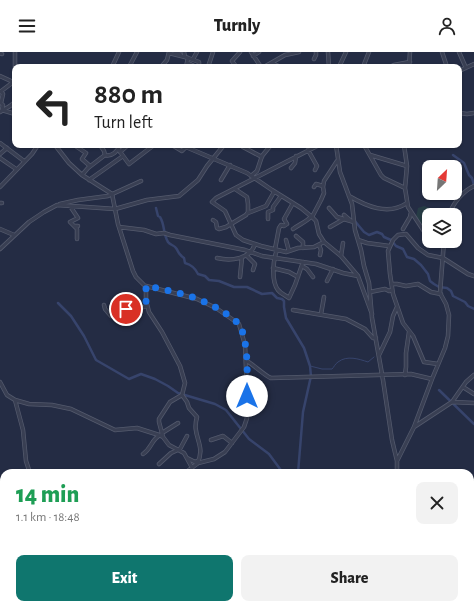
<!DOCTYPE html>
<html lang="en">
<head>
<meta charset="utf-8">
<style>
	body { margin:0; font-family:"Alegreya Sans",sans-serif; background:#f2f2f2; color:#222; height:100vh; display:flex; flex-direction:column; font-size:15px; white-space:nowrap }
	* { box-sizing:border-box; margin:0 }
	p { font-size:13px; color:#767676 }
	.icon { flex:none; width:22px; height:22px; fill:none; stroke:currentColor; stroke-width:2; stroke-linecap:round; stroke-linejoin:round }
	.map { position:relative; flex:1; overflow:hidden }
	.panel { position:absolute; left:0px; top:417px; width:474px; height:140px; display:flex; flex-direction:column; background:#fff; border-radius:12px 12px 0 0; box-shadow:0 1px 3px #0004 }
	.panel>* { flex:none }
	.banner { position:absolute; left:12px; top:12px; width:450px; height:84px; border-radius:8px; box-shadow:0 1px 3px #0004; background:#fff; color:#222; overflow:hidden }
	.needle { width:26px; rotate:25deg }
	.buttons { position:absolute; left:422px; top:108px; display:grid; gap:8px }
	.buttons a { display:grid; place-items:center; width:40px; height:40px; border-radius:8px; background:#fff; box-shadow:0 1px 3px #0004; font-size:20px }
	.pin { position:absolute; display:grid; place-items:center; width:34px; height:34px; color:#fff; margin:-17px; border:2px solid #fff; border-radius:50%; box-shadow:0 1px 4px #0007 }
	.me { position:absolute; width:44px; margin:-22px; rotate:0deg; stroke-linejoin:round; filter:drop-shadow(0 0 3px #0008) }
	.turn { display:flex; align-items:center; gap:14px; height:84px; padding:0 16px; font-size:18px }
	.turn .icon { width:52px; height:52px; stroke-width:2.5 }
	.turn b { display:block; font-size:28px; line-height:34px }
	.round { display:grid; place-items:center; flex:none; width:42px; height:42px; border-radius:8px; background:#f2f2f2 }
	.head { display:flex; align-items:center; justify-content:space-between; height:68px; padding:0 16px }
	h1 { font-size:24px; font-weight:800; line-height:30px; color:#1e9e55 }
	.button { display:flex; gap:8px; margin-top:auto; padding:8px 16px }
	.button a { flex:1; height:46px; border-radius:8px; background:#0f766e; color:#fff; font-size:16px; font-weight:800; line-height:46px; text-align:center }
	.button a+a { background:#f2f2f2; color:#222 }
	header { display:flex; justify-content:space-between; align-items:center; height:52px; padding:0 16px; background:#fff; font-size:18px; font-weight:800 }
	.map>svg:first-child { display:block }
	.green { fill:#263c45 }
	.lines { fill:none; stroke-linecap:round; stroke-linejoin:round }
	.stream { stroke:#37446c; stroke-width:1 }
	.river { stroke:#37446c; stroke-width:2.5 }
	.minor-casing { stroke:#545a6d; stroke-width:4.5 }
	.minor { stroke:#393f53; stroke-width:3 }
	.route { stroke:#1a73e8; stroke-width:7; stroke-dasharray:0 12.6 }
</style>
</head>
<body>
<header><svg class="icon" aria-label="menu" viewBox="0 0 24 24"><path d="M4 6h16M4 12h16M4 18h16"/></svg>Turnly<svg class="icon" aria-label="person" viewBox="0 0 24 24"><circle cx="12" cy="8" r="4"/><path d="M4 21q1-7 8-7t8 7"/></svg></header>
<div class="map">
<svg width="474" height="557" viewBox="0 0 474 557">
	<rect width="100%" height="100%" fill="#242c44"/>
	<path class="green" d="M424,154L439,159L438,163H429V174L426,176L419,172L416,165L418,156Z"/>
	<g class="lines">
		<path class="stream" d="M310,314L322,317H332C334,315 335,312 338,310C347,303 359,307 368,310L374,305
			M0,520L4,525
			M59,553L65,557"/>
		<path class="river" d="M453,103L464,111L469,123L472,126L474,133
			M156,156L158,164L160,165C165,173 163,182 168,190C170,193 174,193 176,196C179,200 177,201 184,206L185,211C192,213 195,216 198,222L205,224L209,228L219,229L234,235H247L262,242L272,241L277,246L282,247L284,249V255L286,266L304,296L310,314L311,324L303,360L298,421
			M354,168L364,180L369,183L377,180L382,182L384,185L391,188L396,194L403,197L407,205L414,207L421,213L428,222L430,229L434,232L439,235L447,236L451,239L453,244L465,250L468,254L474,257
			M58,251L71,264L84,284L96,308L129,327L141,322L155,327L168,334L178,341L215,352L226,358L249,387L269,402L283,421
			M439,338L474,372
			M342,553L355,557V553
			M300,557L312,553"/>
		<g class="minor-casing">
			<path id="minor" d="M15,0V16
				M175,0L180,2L181,4
				M184,0L185,5L188,6L186,15
				M251,0L261,15
				M328,0L329,15
				M442,0L447,15
				M459,0L466,16
				M0,1L2,2
				M169,1L185,5
				M253,4L259,0
				M188,6L199,10V15
				M193,7L197,0
				M314,7L316,3V0
				M188,11L196,15
				M271,11L281,15
				M112,15L119,0
				M129,15L137,0
				M161,15L167,8L169,0
				M208,15L213,0
				M233,15L235,13L232,9L240,0
				M264,15L285,3L299,0
				M339,15L346,0
				M363,15L369,0
				M390,15L394,13L410,10
				M409,15L410,0
				M459,19L474,12
				M0,24L11,29L15,34
				M1,39L3,42L1,51L3,53L2,58L15,62
				M0,40L12,31
				M0,60L10,54L15,50
				M459,61L467,62L474,61
				M0,91L24,109
				M55,93L69,111L82,123L112,142L118,172L133,219L136,225L146,235V248L149,260L162,280L180,314L185,331L182,343L170,350L159,367V370L163,385
				M74,93L86,101L82,107L90,114
				M172,93L182,99L188,93
				M319,93L216,146L212,150L225,159L236,183L243,188L261,194L286,200L298,196L314,195L324,190
				M336,93L340,120L352,152L355,178L361,198L364,214L369,231L372,266L383,328L392,388L397,409
				M364,93L381,123L384,126L405,136L408,155L429,187
				M404,93L407,114L405,136
				M186,95L247,121L272,138L301,156L312,165L316,169L319,182L324,190L341,204L358,224L372,262
				M243,95L262,105
				M118,97L129,112L154,93
				M308,98L317,114L315,118
				M120,100L128,93
				M0,102L7,96
				M105,103C112,105 118,99 120,93
				M370,103L407,114
				M0,106L16,117
				M291,116L295,111L296,104
				M82,123L88,116L105,103L104,99L100,93
				M251,124L257,119L262,104L271,93
				M89,128L123,104
				M221,128L230,113
				M0,135L32,102L38,93
				M314,135L316,132L323,134
				M349,144C366,154 388,164 407,151
				M0,151H2
				M60,152L78,148L108,144L141,129
				M70,154L78,166L70,170L74,174H78
				M329,156L337,165L354,170
				M248,161L266,154L274,140
				M344,163L351,169
				M449,163C453,151 463,139 474,134
				M312,165L321,148L324,141L323,135L324,129L337,109
				M268,167V160L273,158V155L281,144
				M213,168L216,170L217,176L219,177L226,175L246,163L248,160V152L247,145L235,137
				M74,174L77,177V187
				M119,175L144,178L156,182L164,181L170,183L245,198L262,204L316,212L343,221L358,224
				M330,175L344,167
				M0,177L14,183
				M293,177C300,172 306,170 312,164
				M403,177L410,165L411,160
				M296,184L303,190V196
				M286,188L289,199
				M358,188L367,191L389,194
				M432,189L443,194
				M319,193L321,198L320,203
				M0,197L29,170L44,160L57,153L115,157L147,148L179,144L198,128L207,114L224,93
				M275,197L279,176L281,173L284,174L287,172L284,167L293,151
				M277,198C273,208 271,229 278,238C281,242 285,243 289,246L295,233L303,210
				M246,203L255,212L253,218
				M341,204L343,191
				M217,206C230,209 250,208 255,192
				M302,214L307,217L313,225
				M273,216L289,220L298,225
				M240,225L242,205
				M327,229L333,217
				M392,232H397L406,234L418,232L431,240L441,242
				M146,234L197,247L216,256L239,272L245,293L247,340L245,358L247,366L244,375L225,400L214,407L198,411L185,421
				M370,240L385,237L389,239L392,238
				M104,253L105,257L111,264L121,262L129,255H144L147,253
				M293,258L346,267L365,277L373,286H376
				M321,262L324,245
				M379,303L390,280L393,264L397,255
				M247,309C254,313 265,324 271,326L411,322L432,327
				M438,312L424,310L413,284L403,271L393,242L390,222L388,199L393,188L398,183L406,182L418,196L428,203L443,206L468,222L474,224
				M405,323L406,315V301L409,280
				M0,330L7,343L15,348L29,352L52,353L71,357L115,378L137,376L159,383L163,385L169,393L184,401L195,421
				M463,335L474,342
				M182,343L187,350L189,356L197,365C191,385 207,393 197,412
				M15,348L23,378L26,409L30,421
				M452,350L474,351
				M414,375L432,327L445,296L448,284L449,263L446,252L440,241L444,189
				M162,381L178,371
				M211,388L223,384L232,391
				M143,402C152,396 151,388 160,383
				M187,406L195,410L198,409
				M159,412L171,401L180,397L187,384
				M397,421V409L414,375L452,350L466,330L474,323
				M0,441L4,444
				M470,473L474,474
				M144,553H152
				M319,553L322,557
				M378,553V557
				M397,553L406,557
				M426,553V557
				M87,557L93,554L113,553"/>
		</g>
		<use href="#minor" class="minor"/>
	</g>
	<g class="lines">
		<path class="route" d="M126,257L130,255L146,254V234C174,239 206,246 229,264C233,267 238,270 240,274C249,291 247,326 247,344"/>
	</g>
</svg>
<div class="buttons">
<a><svg class="needle" viewBox="-14 -14 28 28"><path d="M0-13l5 13h-10z" fill="#e53935"/><path d="M0 13l5-13h-10z" fill="#767676"/></svg></a>
<a><svg class="icon" aria-label="layers" viewBox="0 0 24 24"><path d="M12 4l9 5-9 5-9-5zM3 14l9 5 9-5"/></svg></a>
</div>
<div class="pin" style="left:126px;top:257px;background:#d93025"><svg class="icon" aria-label="arrive" viewBox="0 0 24 24"><path d="M6 21V4h12l-3 4 3 4H6"/></svg></div>
<svg class="me" style="left:247px;top:344px" viewBox="-20 -20 40 40"><circle r="19" fill="#fff"/><path d="M0-13L10 11 0 6-10 11z" fill="#1a73e8"/></svg>
<div class="banner">
<div class="turn"><svg class="icon" aria-label="left" viewBox="0 0 24 24"><path d="M17 20v-9H6M10 6l-5 5 5 5"/></svg><div><b>880 m</b>Turn left</div></div>
</div>
<section class="panel">
<div class="head"><div><h1>14 min</h1><p>1.1 km · 18:48</p></div><a class="round"><svg class="icon" aria-label="close" viewBox="0 0 24 24"><path d="M6 6l12 12M18 6L6 18"/></svg></a></div>
<div class="button"><a>Exit</a><a>Share</a></div>
</section>
</div>
</body>
</html>
